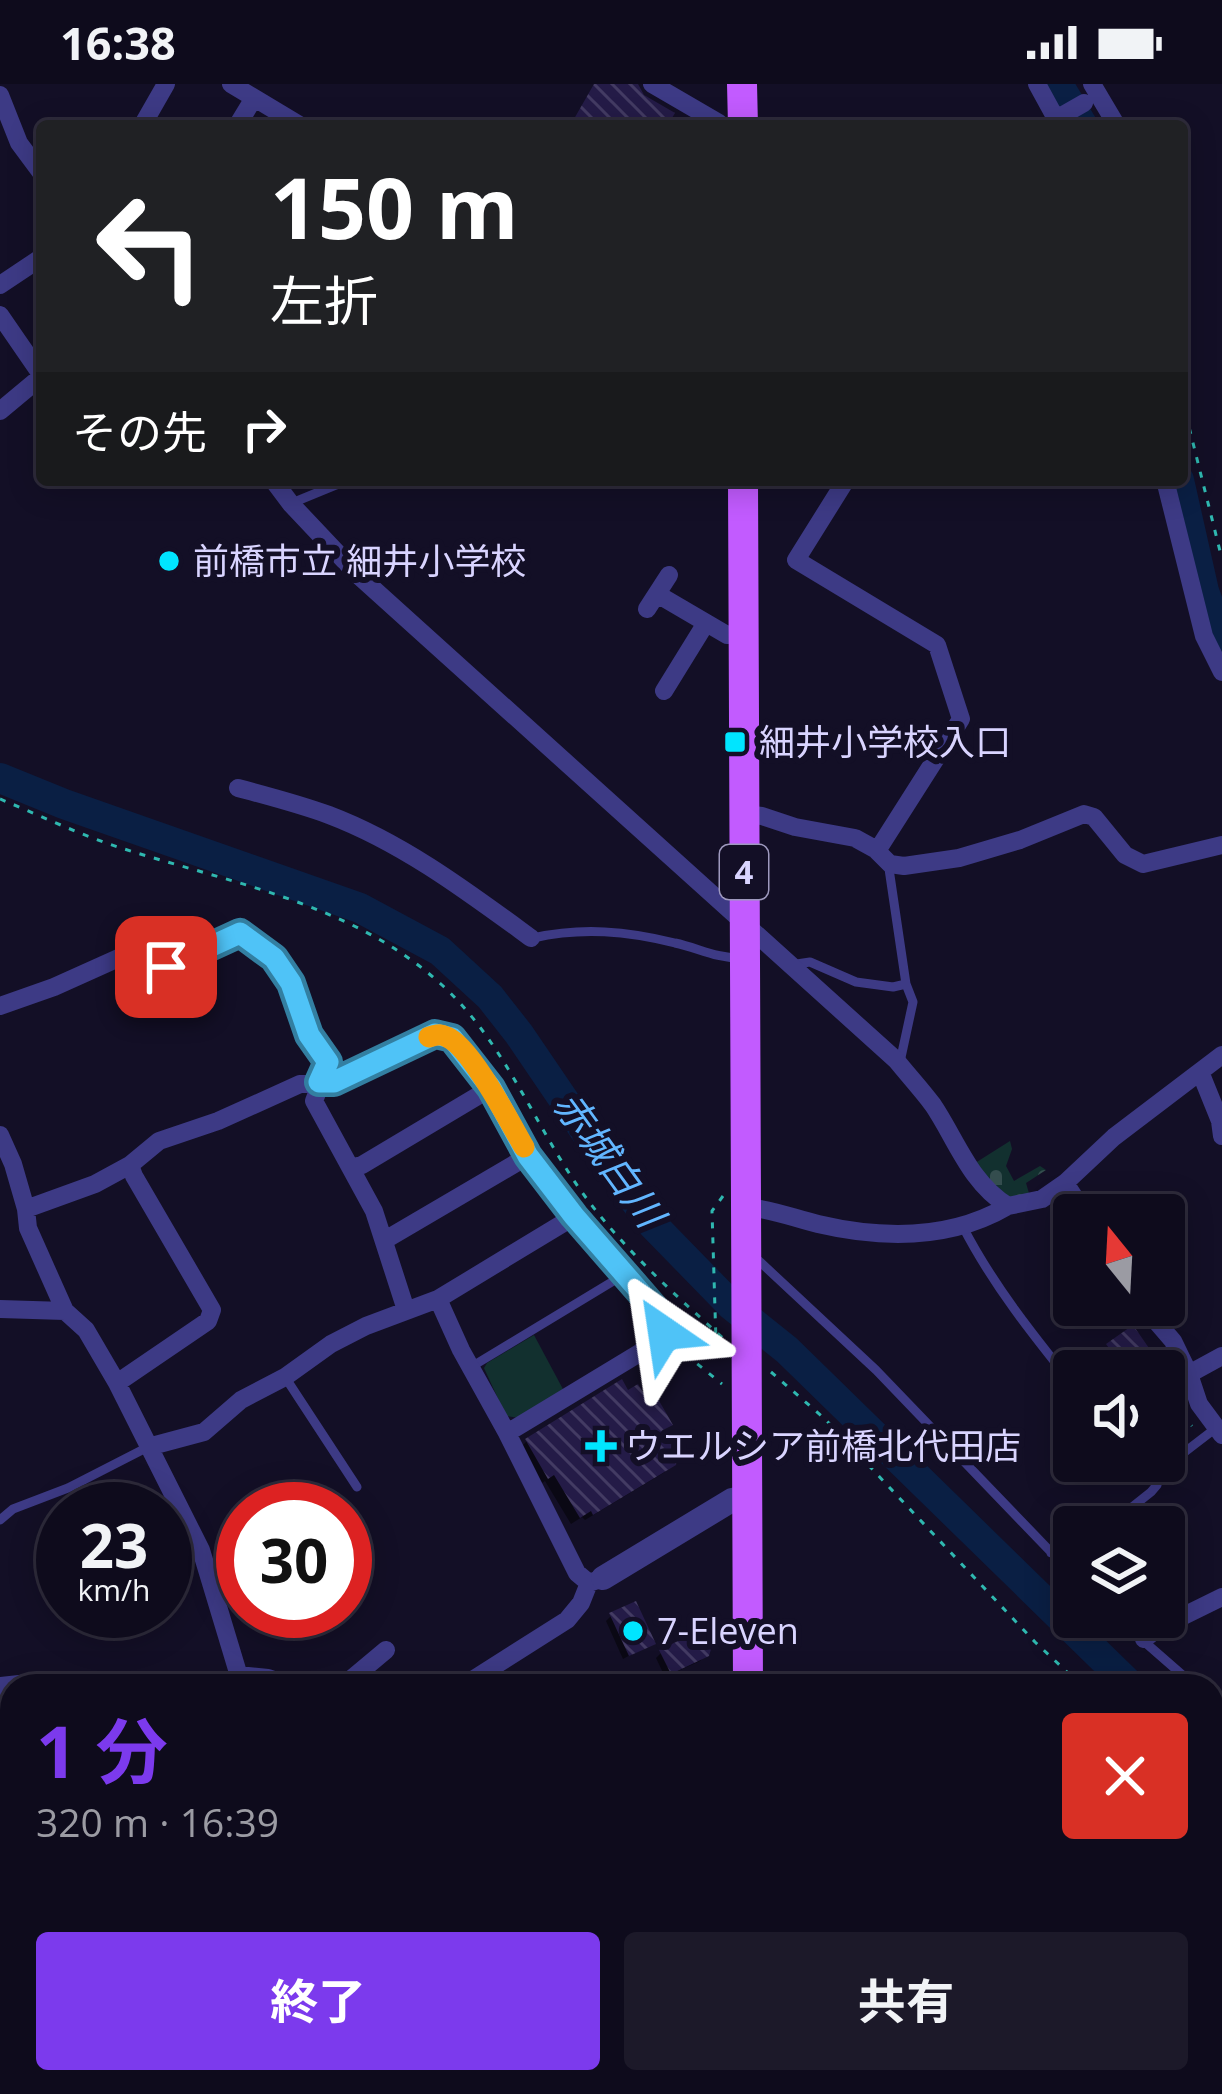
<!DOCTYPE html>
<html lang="ja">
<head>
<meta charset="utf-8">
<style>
	body { margin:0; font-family:"Open Sans","Noto Sans JP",sans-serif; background:#1c1929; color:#f1f3f6; height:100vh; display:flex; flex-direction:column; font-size:45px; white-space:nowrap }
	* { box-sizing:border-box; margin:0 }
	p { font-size:39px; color:#9b9ba3 }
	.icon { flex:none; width:66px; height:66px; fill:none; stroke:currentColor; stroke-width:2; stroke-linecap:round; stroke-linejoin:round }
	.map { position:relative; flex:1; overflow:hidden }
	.sheet { position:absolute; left:0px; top:1590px; width:1224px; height:420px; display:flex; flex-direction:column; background:#0e0b1c; border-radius:36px 36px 0 0; box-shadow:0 6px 30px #0003,0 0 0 3px #2e2b3b }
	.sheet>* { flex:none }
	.banner { position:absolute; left:36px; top:36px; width:1152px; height:366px; border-radius:12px; box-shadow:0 6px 30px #0003,0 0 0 3px #2e2b3b; background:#202124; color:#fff; overflow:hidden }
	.needle { width:78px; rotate:342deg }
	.tools { position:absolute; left:1053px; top:1110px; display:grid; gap:24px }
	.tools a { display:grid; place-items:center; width:132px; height:132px; border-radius:12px; background:#0e0b1c; box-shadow:0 6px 30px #0003,0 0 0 3px #2e2b3b; font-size:60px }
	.speed { position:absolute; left:36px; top:1398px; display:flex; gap:24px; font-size:60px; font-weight:700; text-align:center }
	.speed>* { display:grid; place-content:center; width:156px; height:156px; border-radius:50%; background:#0e0b1c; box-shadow:0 6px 30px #0003,0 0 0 3px #2e2b3b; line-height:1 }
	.speed small { font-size:30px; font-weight:400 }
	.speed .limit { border:18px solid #d22; background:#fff; color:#111 }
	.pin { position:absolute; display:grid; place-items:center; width:102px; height:102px; color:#fff; margin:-51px; border-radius:24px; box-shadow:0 6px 18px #0006 }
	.me { position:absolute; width:132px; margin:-66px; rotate:328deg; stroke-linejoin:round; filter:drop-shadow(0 0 9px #0008) }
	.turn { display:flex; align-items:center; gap:42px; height:252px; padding:0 36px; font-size:54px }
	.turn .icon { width:156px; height:156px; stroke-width:2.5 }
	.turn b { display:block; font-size:84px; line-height:102px }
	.then { display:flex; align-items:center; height:114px; padding:0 36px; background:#0003; gap:24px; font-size:45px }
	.round { display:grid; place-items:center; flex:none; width:126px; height:126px; border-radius:12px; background:#1c1929 }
	.head { display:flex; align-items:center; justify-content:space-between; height:204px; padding:0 36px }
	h1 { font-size:72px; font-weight:700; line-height:90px; color:#7c3aed }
	.button { display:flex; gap:24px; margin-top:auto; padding:24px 36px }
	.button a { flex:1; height:138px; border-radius:12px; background:#7c3aed; color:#fff; font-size:48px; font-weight:700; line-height:138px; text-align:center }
	.button a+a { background:#1c1929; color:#f1f3f6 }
	.status { display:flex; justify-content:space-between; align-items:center; height:84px; padding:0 60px; background:#0e0b1c; direction:ltr }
	.status svg { height:33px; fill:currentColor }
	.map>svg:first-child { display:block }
	.cemetery { fill:url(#cemetery-stones) }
	.green { fill:#12302f }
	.shadow { fill:#0007 }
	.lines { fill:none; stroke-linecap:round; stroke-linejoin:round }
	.stream { stroke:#0a1f44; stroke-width:4.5 }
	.river { stroke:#0a1f44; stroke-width:30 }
	.building { fill:url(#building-back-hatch) }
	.path { stroke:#2fb8b0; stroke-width:3; stroke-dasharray:6 9; stroke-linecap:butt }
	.service { stroke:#3d3a85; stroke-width:9 }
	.minor { stroke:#3d3a85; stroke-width:18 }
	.tertiary { stroke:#3d3a85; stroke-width:24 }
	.primary { stroke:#c25bff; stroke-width:30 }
	.route-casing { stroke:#337fa1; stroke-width:30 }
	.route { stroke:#4fc3f7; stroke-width:21 }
	.slow { stroke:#f59e0b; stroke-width:21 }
	.poi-dot { fill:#00e5ff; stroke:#130f26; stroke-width:4.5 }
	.labels { text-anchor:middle; stroke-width:12; stroke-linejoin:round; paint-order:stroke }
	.shield { fill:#130f26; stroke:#9e99be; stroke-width:3 }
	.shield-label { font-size:33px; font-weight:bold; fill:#d9d4ff }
	.poi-label { font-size:36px; fill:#d9d4ff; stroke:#130f26; text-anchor:start }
	.water-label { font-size:39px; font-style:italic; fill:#62b6ff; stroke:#130f26 }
</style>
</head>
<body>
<div class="status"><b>16:38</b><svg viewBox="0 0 49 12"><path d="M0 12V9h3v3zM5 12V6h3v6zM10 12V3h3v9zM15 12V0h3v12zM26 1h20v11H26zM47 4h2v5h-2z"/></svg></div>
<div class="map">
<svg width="1222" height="2010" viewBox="0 0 1222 2010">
	<defs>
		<pattern id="cemetery-stones" width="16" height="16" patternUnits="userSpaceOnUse" patternTransform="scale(3)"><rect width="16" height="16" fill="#12302f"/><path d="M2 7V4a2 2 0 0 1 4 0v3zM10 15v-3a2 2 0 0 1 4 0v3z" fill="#344d4e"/></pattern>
		<pattern id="building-back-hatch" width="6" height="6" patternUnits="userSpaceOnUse" patternTransform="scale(3)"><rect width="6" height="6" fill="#241b47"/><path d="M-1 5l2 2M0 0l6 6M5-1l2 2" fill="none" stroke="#433b63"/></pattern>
	</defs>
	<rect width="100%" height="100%" fill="#130f26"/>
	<path class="cemetery" d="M1010,1057L1012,1065L1006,1082L1014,1097L1040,1082L1046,1086L1026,1099L1030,1113H1006L972,1081Z"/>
	<path class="green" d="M534,1251L564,1307L519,1334L506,1332L484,1284L487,1279Z"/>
	<path class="shadow" d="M1132,1245L1147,1266L1121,1287L1105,1266Z
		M663,1347L673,1379L665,1388L585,1436L582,1433L571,1440L545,1397L539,1401L519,1365L527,1357Z
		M611,1532L652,1559L623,1575L606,1537Z
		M661,1569L706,1571L700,1577L665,1593L656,1574Z
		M632,1998H653L642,2010H628Z"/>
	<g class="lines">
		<path class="stream" d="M593,1602L610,1597L611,1602
			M835,1998L842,2010"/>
		<path class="river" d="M1058,0L1083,42
			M1179,396L1204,507L1222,557
			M0,694L64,720L360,824L440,867L490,913L519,950L606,1078L653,1141L731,1221L787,1266L1131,1602
			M1212,1677L1222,1685"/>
	</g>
	<path class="building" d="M594,0H638L644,11L675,29L667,42H570Z
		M1133,1241L1151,1267L1125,1286L1106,1260Z
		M622,1295L628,1306L638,1300L646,1313L654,1308L673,1341L665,1345L678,1366L676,1381L593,1431L591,1427L580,1434L554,1391L548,1395L525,1355Z
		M636,1517L656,1560L629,1572L609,1529Z
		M708,1543L714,1555L709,1572L671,1590L659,1566Z"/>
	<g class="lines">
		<path class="path" d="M1182,315L1222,475
			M0,715C39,731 78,750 118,763C229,799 353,819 442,901C504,958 532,1036 579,1104C619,1161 672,1208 724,1255
			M723,1112L712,1127L716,1258L724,1271
			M674,1261L722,1300
			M771,1288L825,1335L1035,1558L1082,1602
			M1164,1306L1192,1342
			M1212,1719L1222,1733"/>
		<path class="service" d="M292,419L348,396
			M888,778L906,900L913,918L900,978
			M533,854C582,843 627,847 675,859C698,864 716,874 739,874
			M790,881L810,878L856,898L893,903L906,900
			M963,1143C993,1201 1033,1251 1074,1302
			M752,1173L758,1176L876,1286L1074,1492
			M471,1283L625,1190
			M285,1293L357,1403
			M0,1436L13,1425L68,1404L148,1363
			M1107,1443L1151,1408L1157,1401L1160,1387L1216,1344
			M1051,1469L1074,1460
			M1116,1533L1195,1602
			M1212,1617L1222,1626
			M469,1998L476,2010"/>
		<path class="minor" d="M231,0L301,42
			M652,0L719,39L718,42
			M1037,0L1060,42
			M1092,0L1117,42
			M0,11L19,59L42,90
			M1056,35L1084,19
			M142,42L166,0
			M237,42L254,14
			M0,201L42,173
			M0,231L42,292L0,327
			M273,396L291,420L358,491L896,976C908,991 921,1005 933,1021C956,1055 970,1099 1008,1122L1042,1115L1065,1099L1114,1053L1222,971
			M846,396L796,476L937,561L961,635L877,767
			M1165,396L1204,552L1222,588
			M657,510L727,551L744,550
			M647,525L669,491
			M664,607L706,539
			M238,704C268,712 299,720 329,731C403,759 468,808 531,854
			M744,730L762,732L795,743L855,754L875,765L890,780L904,782L959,774L1020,756L1084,730L1094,733L1125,771L1143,780L1222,761
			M0,922L54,903L123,872L166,883L240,849L274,874L291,899L309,951L329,978L314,1017L374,1127L406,1226
			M1201,990L1220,1037L1222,1052
			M0,1051L13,1080L26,1125L28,1144L65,1227L86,1246L117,1299L201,1466L242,1602
			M351,1084L362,1081L491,1004
			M1065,1099L1086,1131
			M746,1123C772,1125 793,1134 818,1140C882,1155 950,1156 1008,1122
			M26,1125L95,1100L130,1081L159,1057L218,1037L300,1000L334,998L435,951L452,954L491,1004L528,1072L575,1132
			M385,1156L528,1072
			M438,1215L461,1266L507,1349L577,1489L589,1499L603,1494
			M1142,1221L1173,1257L1189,1290L1199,1320L1222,1351
			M0,1225L65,1227
			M1189,1290L1222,1272
			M117,1299L208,1237L212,1226L134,1092L130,1081
			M148,1363L204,1348L241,1316L285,1293L331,1260L366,1242L438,1215L575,1132L655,1225L664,1249L656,1259L507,1349
			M1144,1555L1157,1545L1222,1513
			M238,1591L268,1594L291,1602
			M0,1602L56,1596L149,1602
			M343,1602L386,1566
			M463,1602L567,1536L581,1519L589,1499
			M1212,1759L1222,1752
			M0,1789L9,1783
			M157,1998L163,2010
			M694,1998L714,2010
			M4,2010L37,1998
			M607,2010L619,1998"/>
		<path class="tertiary" d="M603,1494L732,1416L747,1413"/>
		<path class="primary" d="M742,0L743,42
			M743,396L748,1602
			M750,1998V2010"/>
	</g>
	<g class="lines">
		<g class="route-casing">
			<path id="route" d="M166,883L240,849L274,874L291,899L309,951L328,978L319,998H334L435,950L452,954L491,1004L528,1072L574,1132L655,1225L664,1249"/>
		</g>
		<use href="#route" class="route"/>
		<path class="slow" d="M429,953C438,951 438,949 447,953C471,963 510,1039 524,1063"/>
	</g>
	<g class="poi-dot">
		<circle cx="169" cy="477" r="12"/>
		<rect x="723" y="646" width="24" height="24" rx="6"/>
		<path d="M595 1344h12v12h12v12h-12v12h-12v-12h-12v-12h12z"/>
		<circle cx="633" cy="1547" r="12"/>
	</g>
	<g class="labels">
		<rect class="shield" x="720" y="761" width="48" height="54" rx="9"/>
		<g class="shield-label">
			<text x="744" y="800">4</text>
		</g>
		<g class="poi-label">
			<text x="193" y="490">前橋市立 細井小学校</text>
			<text x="759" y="671">細井小学校入口</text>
			<text x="625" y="1375">ウエルシア前橋北代田店</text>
			<text x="657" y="1560">7-Eleven</text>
		</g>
		<g class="water-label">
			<text transform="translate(609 1075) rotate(54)" y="14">赤城白川</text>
		</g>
	</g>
</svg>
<div class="tools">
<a><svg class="needle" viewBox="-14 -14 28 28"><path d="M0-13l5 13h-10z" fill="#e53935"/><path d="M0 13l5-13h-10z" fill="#9b9ba3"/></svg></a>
<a><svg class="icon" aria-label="sound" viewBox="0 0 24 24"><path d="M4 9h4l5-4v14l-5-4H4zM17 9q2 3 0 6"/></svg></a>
<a><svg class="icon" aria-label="layers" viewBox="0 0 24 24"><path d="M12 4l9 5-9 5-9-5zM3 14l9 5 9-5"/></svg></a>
</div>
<div class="speed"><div>23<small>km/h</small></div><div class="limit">30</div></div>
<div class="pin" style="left:166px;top:883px;background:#d93025"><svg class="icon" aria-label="arrive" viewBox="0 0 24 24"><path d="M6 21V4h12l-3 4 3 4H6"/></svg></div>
<svg class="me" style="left:664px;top:1249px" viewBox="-20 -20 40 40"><path d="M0-17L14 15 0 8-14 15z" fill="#4fc3f7" stroke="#fff" stroke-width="4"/></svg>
<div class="banner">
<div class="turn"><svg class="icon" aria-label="left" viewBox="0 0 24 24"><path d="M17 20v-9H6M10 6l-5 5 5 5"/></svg><div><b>150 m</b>左折</div></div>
<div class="then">その先<svg class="icon" aria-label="right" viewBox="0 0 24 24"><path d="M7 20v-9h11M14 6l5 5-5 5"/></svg></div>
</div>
<section class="sheet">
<div class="head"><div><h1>1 分</h1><p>320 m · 16:39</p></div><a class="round" style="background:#d93025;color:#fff"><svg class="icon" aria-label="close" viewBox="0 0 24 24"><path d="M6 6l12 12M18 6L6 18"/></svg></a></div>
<div class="button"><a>終了</a><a>共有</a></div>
</section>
</div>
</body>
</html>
